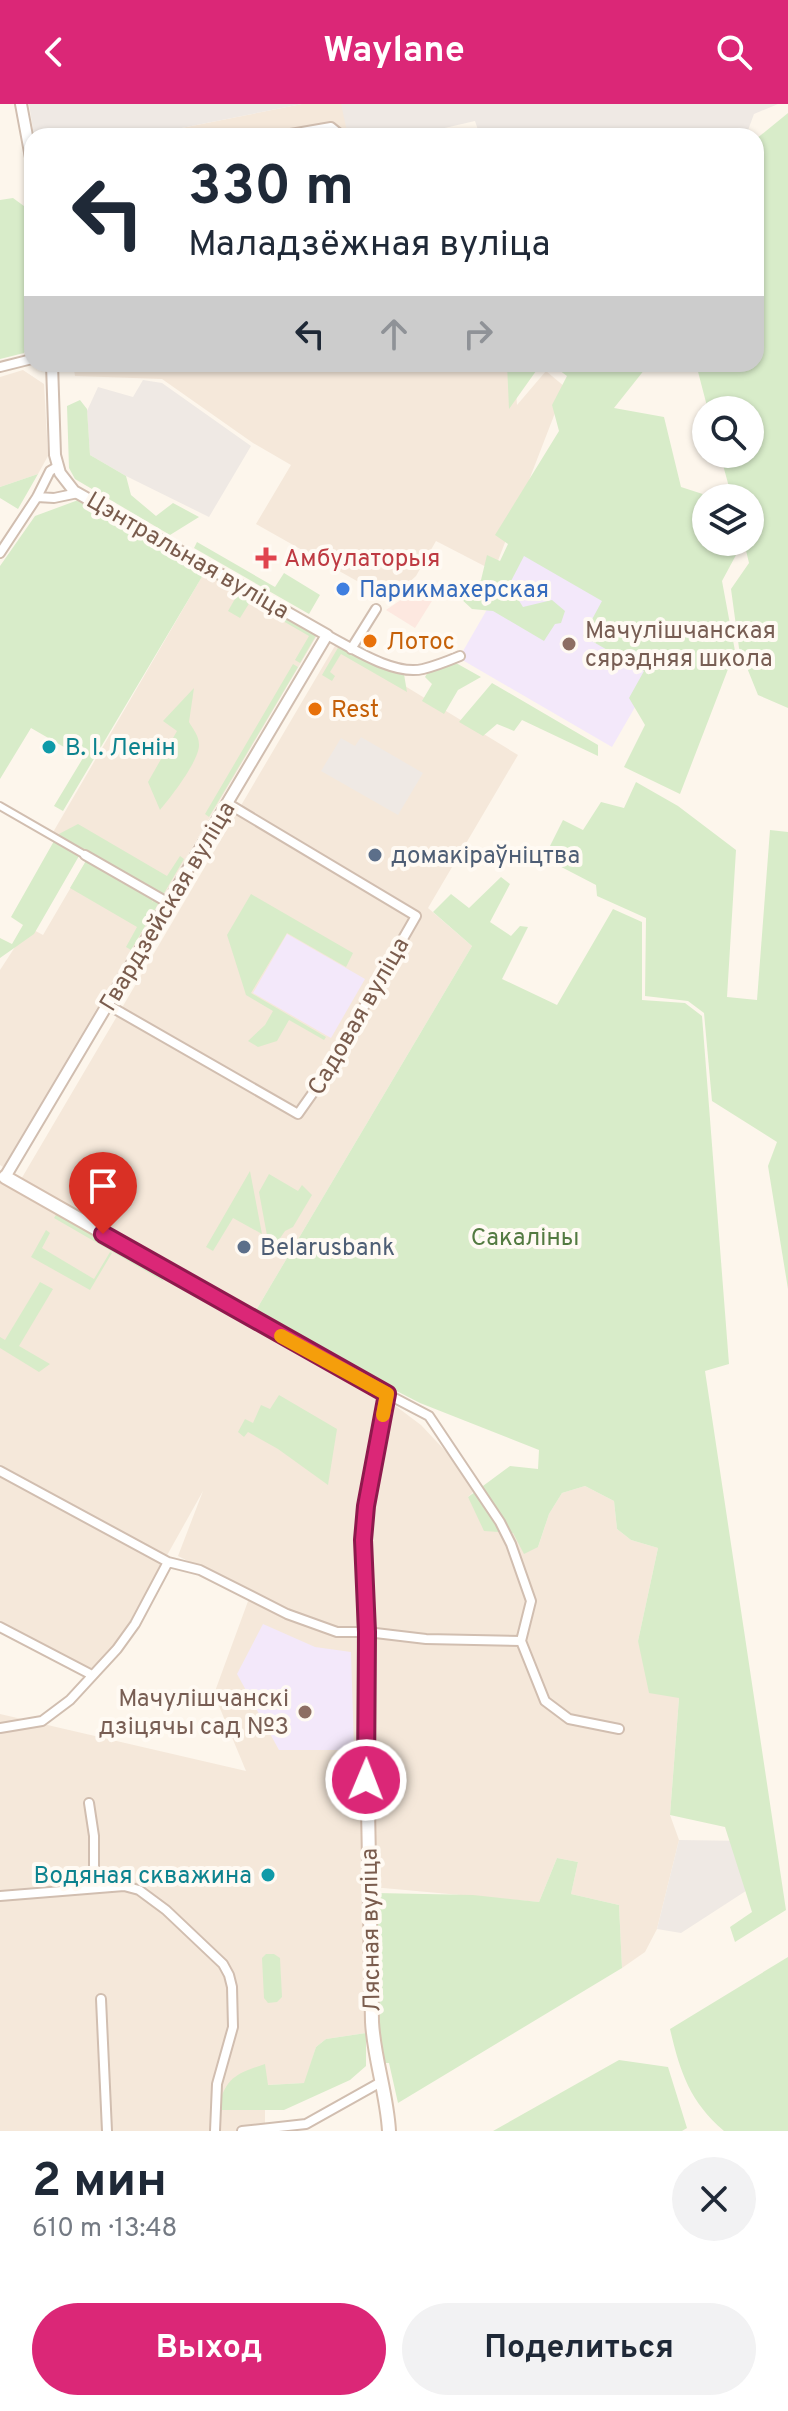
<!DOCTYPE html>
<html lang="ru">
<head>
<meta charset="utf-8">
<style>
	body { margin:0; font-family:Overpass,sans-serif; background:#f2f2f3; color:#1f2937; height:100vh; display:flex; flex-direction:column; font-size:30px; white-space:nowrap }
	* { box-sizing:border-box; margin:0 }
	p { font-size:26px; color:#747a83 }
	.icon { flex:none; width:44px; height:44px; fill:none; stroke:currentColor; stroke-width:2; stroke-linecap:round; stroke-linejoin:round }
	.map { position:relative; height:2027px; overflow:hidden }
	.panel { display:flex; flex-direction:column; background:#fff; flex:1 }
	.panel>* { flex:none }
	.top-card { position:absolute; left:24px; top:24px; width:740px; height:244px; border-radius:24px; box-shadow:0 2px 6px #0004; background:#fff; color:#1f2937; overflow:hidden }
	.buttons { position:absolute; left:692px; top:292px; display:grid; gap:16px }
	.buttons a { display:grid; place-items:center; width:72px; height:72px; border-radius:50%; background:#fff; box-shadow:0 2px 6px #0004; font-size:40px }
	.pin { position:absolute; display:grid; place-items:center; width:68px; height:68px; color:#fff; margin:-82px -34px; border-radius:50% 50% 50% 0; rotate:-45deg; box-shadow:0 0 8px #0007 }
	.pin .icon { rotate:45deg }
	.me { position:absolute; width:88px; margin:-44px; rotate:1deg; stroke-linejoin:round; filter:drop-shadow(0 0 6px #0008) }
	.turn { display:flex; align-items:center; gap:28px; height:168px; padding:0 32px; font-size:36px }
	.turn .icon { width:104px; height:104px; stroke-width:2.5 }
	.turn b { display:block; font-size:56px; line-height:68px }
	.lanes { display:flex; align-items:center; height:76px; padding:0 32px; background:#0003; justify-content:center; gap:40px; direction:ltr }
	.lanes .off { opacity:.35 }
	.round { display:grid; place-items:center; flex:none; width:84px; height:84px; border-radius:42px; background:#f2f2f3 }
	.summary { display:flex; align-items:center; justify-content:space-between; height:136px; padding:0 32px }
	h1 { font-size:48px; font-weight:700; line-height:60px }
	.cta { display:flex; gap:16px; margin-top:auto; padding:16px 32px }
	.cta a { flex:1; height:92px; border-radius:48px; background:#db2777; color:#fff; font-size:32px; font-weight:700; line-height:92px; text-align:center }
	.cta a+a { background:#f2f2f3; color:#1f2937 }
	header { display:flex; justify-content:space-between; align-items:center; height:104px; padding:0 32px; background:#db2777; color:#fff; font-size:36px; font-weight:700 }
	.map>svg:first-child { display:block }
	.residential { fill:#f5e8da }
	.commercial { fill:#fde8e0 }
	.industrial { fill:#efe9e4 }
	.education { fill:#f3e8fa }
	.green { fill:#d8ecc9 }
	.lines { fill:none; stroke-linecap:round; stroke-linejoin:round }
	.pedestrian-casing { stroke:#d1beb0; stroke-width:10 }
	.minor-casing { stroke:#d1beb0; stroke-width:12 }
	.tertiary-casing { stroke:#d1beb0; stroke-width:14 }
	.secondary-casing { stroke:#d6c0b0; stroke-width:16 }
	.pedestrian { stroke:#fff; stroke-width:6 }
	.minor { stroke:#fff; stroke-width:8 }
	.tertiary { stroke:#fff; stroke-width:10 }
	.secondary { stroke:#fff; stroke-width:12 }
	.route-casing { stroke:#8e194d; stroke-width:20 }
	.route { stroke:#db2777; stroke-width:14 }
	.slow { stroke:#f59e0b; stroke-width:14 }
	.health-dot { fill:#e0444e; stroke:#fffaf3; stroke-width:3 }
	.shop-dot { fill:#3f7fe0; stroke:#fffaf3; stroke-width:3 }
	.food-dot { fill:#e8710a; stroke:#fffaf3; stroke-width:3 }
	.education-dot { fill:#8d6e63; stroke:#fffaf3; stroke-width:3 }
	.culture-dot { fill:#0f9aa8; stroke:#fffaf3; stroke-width:3 }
	.service-dot { fill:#5c6f8a; stroke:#fffaf3; stroke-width:3 }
	.labels { text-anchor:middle; stroke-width:8; stroke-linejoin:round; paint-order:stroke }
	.street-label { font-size:24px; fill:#7a5c4d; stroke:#fffaf3 }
	.health-label { font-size:24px; fill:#be3a42; stroke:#fffaf3; text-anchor:start }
	.shop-label { font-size:24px; fill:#366cbe; stroke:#fffaf3; text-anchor:start }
	.education-label { font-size:24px; fill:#785e54; stroke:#fffaf3; text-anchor:start }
	.food-label { font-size:24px; fill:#c56008; stroke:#fffaf3; text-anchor:start }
	.culture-label { font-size:24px; fill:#0d838f; stroke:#fffaf3; text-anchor:start }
	.service-label { font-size:24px; fill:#4e5e75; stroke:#fffaf3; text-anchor:start }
	.park-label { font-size:24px; fill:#537a41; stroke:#fffaf3 }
</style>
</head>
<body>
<header><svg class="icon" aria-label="back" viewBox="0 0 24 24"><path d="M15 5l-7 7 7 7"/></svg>Waylane<svg class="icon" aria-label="search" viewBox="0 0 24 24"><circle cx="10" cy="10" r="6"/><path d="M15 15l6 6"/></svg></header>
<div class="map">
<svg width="788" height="2027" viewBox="0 0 788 2027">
	<rect width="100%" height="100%" fill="#fdf6ec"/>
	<path class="residential" d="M302,0H342L349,32H114L144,26L146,31Z
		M73,260H514L517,301L546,267L565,283L494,467L436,437L416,472L402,485L387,494L256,420L291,361L253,339L162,275L75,272Z
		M23,266L44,280L48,352L38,370L0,383V273Z
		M207,464L319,528L163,793L52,730Z
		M336,540L518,651L428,804L472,842L252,1213L20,1077Z
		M88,754L161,796L3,1063L0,1061V866L28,823L43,831Z
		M0,1075L397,1303L421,1321L452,1354L474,1387L468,1393L513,1429L538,1443L549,1410L562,1389L585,1382L614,1397L617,1425L631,1436L658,1444L638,1537L679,1594L670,1711L679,1736L657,1825L645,1848L622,1864L619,1801L571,1790L578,1758L557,1754L539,1798L361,1782L366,1929L326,1935L316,1943L305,1979L267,1981L265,1970V2027H0V1610L246,1667L214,1590L251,1489L178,1452L203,1387L123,1530L93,1566L0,1519Z"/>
	<path class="commercial" d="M426,480L435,492L415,524L386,506L411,489L415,493L421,488L419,484Z"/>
	<path class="industrial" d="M29,0H302L146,31L144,26L114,32H34Z
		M341,0H778L754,10L747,29L742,32H480L475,17L410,32H348Z
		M143,276L162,279L251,342L209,413L126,372L90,351L87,307L98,283L133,293Z
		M361,633L423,669L398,711L321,667L341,634L355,642Z
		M679,1736L747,1737L752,1783L681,1829L657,1825Z"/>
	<path class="education" d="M527,436L680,525L612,643L459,554Z
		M287,830L365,875L331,934L253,889Z
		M263,1520L315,1543L351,1548L354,1646H279L237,1570Z"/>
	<path class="green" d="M788,9V604L758,591L739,544L731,485L749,459L744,438H750V394H732L720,350H750V306H708L696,260H756V35Z
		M13,94L28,105L32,128V238L24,249L0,255V96Z
		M507,260H541L509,305Z
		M551,260H649L614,304L664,313L681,383L715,394H706V438H732L736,451L722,477L735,547L680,690L624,663L645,621L629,594L644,567L583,532L602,497L524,452L509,481L523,503L552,496L565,507L561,519L555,520L544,537L493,507L472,505L459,493L464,482L481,476L487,451L500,457L508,440L495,431L559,327L552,301L567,272Z
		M80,296L87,305L90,351L126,372L131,391L156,412L173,399L199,413L170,431L75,375L69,364L67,302Z
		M38,370L18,405L0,394V383Z
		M81,395L206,466L63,707L54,702L83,654L31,624L0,675V462L35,412Z
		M197,438L275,483L284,469L320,491L309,510L194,444Z
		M240,486L317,530L300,559L295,556L309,532L250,498L240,514L228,507Z
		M339,542L382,563L404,570L407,588L341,550L330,568L335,572L332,577L322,571Z
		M456,559L481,573L458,586L444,610L422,597L432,580L425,573L428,568Z
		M293,560L298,563L209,713L205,710Z
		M492,579L598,641V652L522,616L514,627L497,620L483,632L459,618Z
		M194,584L189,618C193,625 199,632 199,641C199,657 171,693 160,706L148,678L177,627L163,617Z
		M636,678L678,702L736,746L727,893L757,896L770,726L788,728V1185L768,1062L777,1038L712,997L704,909L688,897L645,892L646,814L597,792L596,781L544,754L563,716L583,726L601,698L624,704Z
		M78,720L167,772L180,752L184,755L163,791L57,731Z
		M54,737L79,752L34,830L0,854V834L12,840L23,821L11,813Z
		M87,755L154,794L151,800L155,794L160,797L131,846L126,843L137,823L70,784Z
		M501,773L510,780L490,818L511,832L520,822L528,823L502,875L557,901L613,805L642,818V896L685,899L702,912L729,1260L705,1267L786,1806L735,1838L730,1823L752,1808L725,1723L670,1711L679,1594L649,1589L638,1537L658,1444L631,1436L617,1425L614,1397L585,1382L562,1389L549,1410L538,1443L524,1450L513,1429L484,1427L468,1393L510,1362L538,1365L539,1346L420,1299L252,1213L472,842L433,808L451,790L469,804Z
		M251,790L353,849L346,863L287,829L251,889L326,933L324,936L289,916L277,937L258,943L248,937L265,921L273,907L246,891L227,831Z
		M250,1067L262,1130L233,1114L213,1147L206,1143Z
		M269,1070L298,1087L302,1081L312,1091L293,1123L285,1127L276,1140L268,1137L259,1088Z
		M58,1107L160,1165L163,1177L54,1114Z
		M46,1126L50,1129L42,1144L94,1175L110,1148L112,1149L90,1186L31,1153Z
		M40,1178L53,1185L19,1242L50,1260L39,1268L0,1244V1233L5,1236Z
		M279,1291L337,1325L328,1381L278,1345L248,1328L244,1333L238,1328L245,1315L253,1319L261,1301L270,1305Z
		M557,1754L578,1758L571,1790L619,1801L622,1864L398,1999L389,1959H382L376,1921V1789L473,1791L539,1798Z
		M266,1850H274L280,1854L282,1893L277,1898L268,1899L264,1894L262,1854Z
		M788,1853V2027H724C689,1997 680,1967 670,1925Z
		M366,1929V1962L350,1976L284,2006H218C225,1974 235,1970 265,1960L268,1981L304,1979L316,1943L326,1935Z
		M619,1956L668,1963L687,2024L682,2027H493Z"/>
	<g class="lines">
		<g class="pedestrian-casing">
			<path id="pedestrian" d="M0,702L85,751"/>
		</g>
		<g class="minor-casing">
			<path id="minor" d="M279,32L331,23L342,32
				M0,263L32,255
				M37,393L54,394L78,389
				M0,449L37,393L50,367L57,363
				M327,531C352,544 394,572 423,565C435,562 448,557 460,552
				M351,545L376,505
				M85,751L167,798
				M108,901L298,1010L322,976L416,812L227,699
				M387,1290L429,1312L500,1418L511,1440L531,1497L521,1537L545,1597L569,1615L619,1625
				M0,1367L168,1458L200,1466L287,1510L337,1528H367L426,1535L521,1537
				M0,1523L92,1571
				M0,1624L42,1617L70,1596L117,1545L135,1520L168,1458
				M89,1699L94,1732V1784
				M0,1792L124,1782L139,1786L166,1806L223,1860L229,1871L232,1883L233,1923L217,1980L215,2027
				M101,1895L107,2027
				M242,2027L306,2020L381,1978"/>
		</g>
		<g class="tertiary-casing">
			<path id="tertiary" d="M21,0L32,59
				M5,1073L327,531L74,387L60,369L55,351L52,260"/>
		</g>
		<g class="secondary-casing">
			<path id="secondary" d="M5,1073L387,1290L366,1402L363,1436L372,1918C374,1955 387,1990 389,2027"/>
		</g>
		<use href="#pedestrian" class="pedestrian"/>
		<use href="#minor" class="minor"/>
		<use href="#tertiary" class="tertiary"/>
		<use href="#secondary" class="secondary"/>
	</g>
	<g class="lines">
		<g class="route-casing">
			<path id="route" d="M103,1130L387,1290L366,1402L363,1436L367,1528L366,1676"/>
		</g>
		<use href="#route" class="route"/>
		<path class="slow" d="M281,1232L387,1290L383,1311"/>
	</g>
	<path class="health-dot" d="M262 442h8v8h8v8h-8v8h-8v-8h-8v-8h8z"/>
	<circle class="shop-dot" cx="343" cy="485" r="8"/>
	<g class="food-dot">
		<circle cx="370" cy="537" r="8"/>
		<circle cx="315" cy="605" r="8"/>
	</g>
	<g class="education-dot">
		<circle cx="569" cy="540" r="8"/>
		<circle cx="305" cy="1608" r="8"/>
	</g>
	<g class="culture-dot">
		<circle cx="49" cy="643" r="8"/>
		<circle cx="268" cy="1771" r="8"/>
	</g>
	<g class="service-dot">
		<circle cx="375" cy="751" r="8"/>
		<circle cx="244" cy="1143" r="8"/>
	</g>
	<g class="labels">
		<g class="street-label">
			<text transform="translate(188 451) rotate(30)" y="8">Цэнтральная вуліца</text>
			<text transform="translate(167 802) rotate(-59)" y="8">Гвардзейская вуліца</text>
			<text transform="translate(358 912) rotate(-60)" y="8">Садовая вуліца</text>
			<text transform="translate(370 1826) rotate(-91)" y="8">Лясная вуліца</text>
		</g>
		<g class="health-label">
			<text x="284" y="462">Амбулаторыя</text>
		</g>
		<g class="shop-label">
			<text x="359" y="493">Парикмахерская</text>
		</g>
		<g class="education-label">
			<text x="585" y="534">Мачулішчанская<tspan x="585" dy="28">сярэдняя школа</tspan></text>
			<text x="289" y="1602" text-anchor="end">Мачулішчанскі<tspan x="289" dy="28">дзіцячы сад №3</tspan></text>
		</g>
		<g class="food-label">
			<text x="386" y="545">Лотос</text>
			<text x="331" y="613">Rest</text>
		</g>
		<g class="culture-label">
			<text x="65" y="651">В. І. Ленін</text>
			<text x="252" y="1779" text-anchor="end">Водяная скважина</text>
		</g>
		<g class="service-label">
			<text x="391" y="759">домакіраўніцтва</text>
			<text x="260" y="1151">Belarusbank</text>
		</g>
		<g class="park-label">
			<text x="525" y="1141">Сакаліны</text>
		</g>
	</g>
</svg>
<div class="buttons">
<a><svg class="icon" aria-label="search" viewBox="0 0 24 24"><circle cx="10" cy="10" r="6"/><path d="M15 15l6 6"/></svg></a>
<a><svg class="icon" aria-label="layers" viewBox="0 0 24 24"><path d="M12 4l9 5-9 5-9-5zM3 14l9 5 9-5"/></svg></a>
</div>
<div class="pin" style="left:103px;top:1130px;background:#d93025"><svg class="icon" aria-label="arrive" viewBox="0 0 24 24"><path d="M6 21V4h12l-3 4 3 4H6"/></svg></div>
<svg class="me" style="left:366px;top:1676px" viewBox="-20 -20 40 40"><circle r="17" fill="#db2777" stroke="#fff" stroke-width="3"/><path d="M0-11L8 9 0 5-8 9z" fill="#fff"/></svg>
<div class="top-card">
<div class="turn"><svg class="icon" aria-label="left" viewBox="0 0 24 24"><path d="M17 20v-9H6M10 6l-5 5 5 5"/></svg><div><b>330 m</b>Маладзёжная вуліца</div></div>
<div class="lanes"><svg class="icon" aria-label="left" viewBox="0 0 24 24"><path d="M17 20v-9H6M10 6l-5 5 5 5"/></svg><svg class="icon off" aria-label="ahead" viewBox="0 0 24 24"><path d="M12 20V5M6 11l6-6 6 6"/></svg><svg class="icon off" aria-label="right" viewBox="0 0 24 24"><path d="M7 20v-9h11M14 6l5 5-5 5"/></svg></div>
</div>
</div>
<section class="panel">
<div class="summary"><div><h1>2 мин</h1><p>610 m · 13:48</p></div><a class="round"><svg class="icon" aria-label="close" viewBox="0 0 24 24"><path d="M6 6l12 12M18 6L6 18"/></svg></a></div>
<div class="cta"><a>Выход</a><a>Поделиться</a></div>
</section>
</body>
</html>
